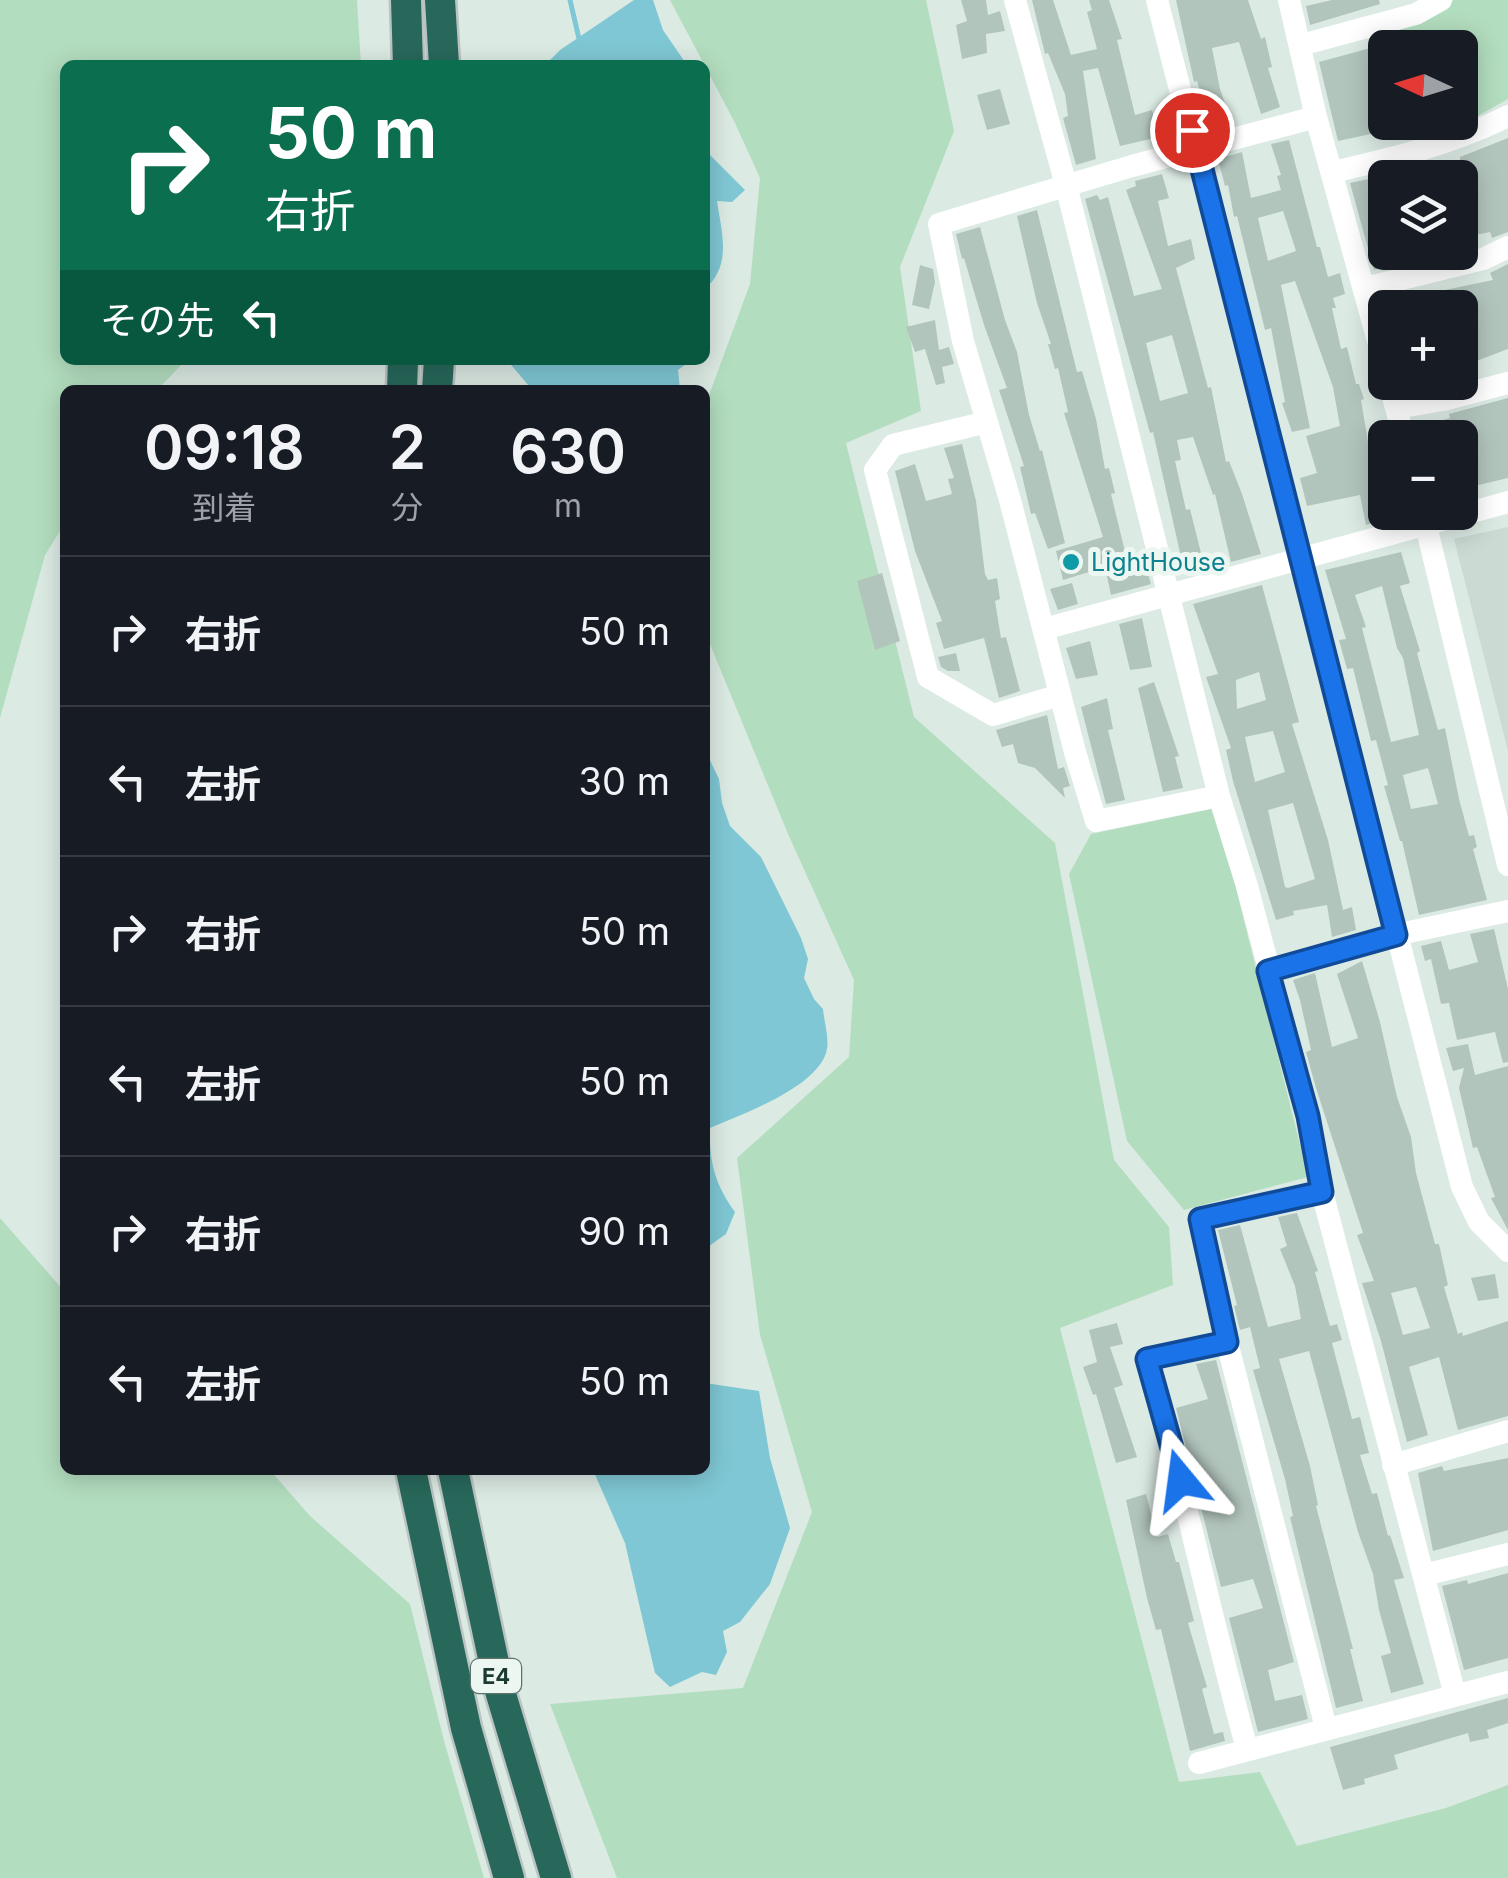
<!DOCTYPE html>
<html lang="ja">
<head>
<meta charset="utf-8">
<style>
	body { margin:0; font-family:Inter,"Noto Sans JP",sans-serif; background:#20242c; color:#f1f3f6; height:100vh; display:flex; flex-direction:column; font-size:38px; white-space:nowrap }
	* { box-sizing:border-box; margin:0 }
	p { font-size:32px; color:#9ea1a6 }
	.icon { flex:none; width:55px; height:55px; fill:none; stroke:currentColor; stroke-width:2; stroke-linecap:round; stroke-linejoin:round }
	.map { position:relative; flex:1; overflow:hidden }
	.side { position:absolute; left:60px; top:385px; width:650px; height:1090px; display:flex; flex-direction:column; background:#171b24; border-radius:15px; box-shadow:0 5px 25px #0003 }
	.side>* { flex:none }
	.top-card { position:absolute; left:60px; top:60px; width:650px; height:305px; border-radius:15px; box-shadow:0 5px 25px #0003; background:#0b6e4f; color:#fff; overflow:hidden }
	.needle { width:65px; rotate:274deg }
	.buttons { position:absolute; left:1368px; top:30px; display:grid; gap:20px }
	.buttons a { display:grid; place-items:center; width:110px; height:110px; border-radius:15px; background:#171b24; box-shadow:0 5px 25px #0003; font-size:50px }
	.pin { position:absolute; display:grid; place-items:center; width:85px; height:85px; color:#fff; margin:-42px; border:5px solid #fff; border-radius:50%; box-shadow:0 2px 10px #0007 }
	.me { position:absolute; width:110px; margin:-55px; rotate:344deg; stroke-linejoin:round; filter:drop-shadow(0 0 8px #0008) }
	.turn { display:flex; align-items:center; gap:35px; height:210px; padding:0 40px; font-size:45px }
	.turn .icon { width:130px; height:130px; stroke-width:2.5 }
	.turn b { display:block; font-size:70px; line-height:85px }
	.then { display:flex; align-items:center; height:95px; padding:0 40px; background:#0003; gap:20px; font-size:38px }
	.eta { display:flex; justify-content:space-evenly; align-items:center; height:170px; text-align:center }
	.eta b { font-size:60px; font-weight:600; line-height:70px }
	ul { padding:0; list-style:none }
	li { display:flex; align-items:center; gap:30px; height:150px; padding:0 40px; border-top:2px solid #363941 }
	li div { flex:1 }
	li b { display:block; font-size:38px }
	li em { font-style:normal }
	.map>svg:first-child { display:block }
	.built { fill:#cbdad3 }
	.green { fill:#b3ddbf }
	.water { fill:#7fc7d4 }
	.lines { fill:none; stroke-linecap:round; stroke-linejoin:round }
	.stream { stroke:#7fc7d4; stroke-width:5 }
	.building { fill:#b2c5bd; fill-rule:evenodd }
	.highway-casing { stroke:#bbc4c2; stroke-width:35 }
	.minor { stroke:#fff; stroke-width:22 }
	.highway { stroke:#28685b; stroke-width:30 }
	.route-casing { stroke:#114b97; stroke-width:25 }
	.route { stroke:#1a73e8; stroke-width:18 }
	.culture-dot { fill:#0f9aa8; stroke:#edf7f2; stroke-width:4 }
	.labels { text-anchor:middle; stroke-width:10; stroke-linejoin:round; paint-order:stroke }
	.shield { fill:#edf7f2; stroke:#5b736c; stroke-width:2.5 }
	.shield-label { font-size:22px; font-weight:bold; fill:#1d3a32 }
	.culture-label { font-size:25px; fill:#0d838f; stroke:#edf7f2; text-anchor:start }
</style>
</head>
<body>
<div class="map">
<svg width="1508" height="1878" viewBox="0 0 1508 1878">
	<rect width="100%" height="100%" fill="#dceae4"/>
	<path class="built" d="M1508,527V751L1454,539Z"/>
	<path class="green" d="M0,0H357L361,65H65V360H186L157,390H65V523L45,555L0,718Z
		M670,0H926L954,131L900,267L921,411L846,443L914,717L1055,843L1114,1160L1169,1227L1173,1285L1060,1328L1179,1782L1260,1772L1297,1846L1446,1808L1508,1785V1878H617L550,1704L743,1688L812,1512L760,1335L737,1158L849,1057L854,980L788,834L705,632V406L750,284L760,178L734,121Z
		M1454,0H1508V99L1463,124L1417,137L1412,123L1460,122V48L1386,47L1381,32Z
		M1216,808L1308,1177L1184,1210L1127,1141L1069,874L1091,834Z
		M0,1218L65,1292V1470H270L310,1516L410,1604L444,1741L484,1878H0Z"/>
	<path class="water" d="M634,0H653L663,30L687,65H545L560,50Z
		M705,150L745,190L732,202L717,201C722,234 732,265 705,289Z
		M507,360H691L678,370L680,390H528L529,386Z
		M705,750L719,779L722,803L730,826L761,857L801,938L808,959L804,978L814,999L823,1009C824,1021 829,1037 827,1049C820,1087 740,1115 710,1128C709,1162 715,1184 735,1212L726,1234L705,1249Z
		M705,1383L759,1391L770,1458L790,1528L770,1584L740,1622L723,1631L727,1652L716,1675L702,1672L670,1687L655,1673L625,1543L593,1470H705Z"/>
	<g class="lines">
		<path class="stream" d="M570,0L580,43"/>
	</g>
	<path class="building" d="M961,0H986L988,15L1000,11L1005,31L986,34L987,53L962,59L956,25L967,21Z
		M1032,0H1053L1071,55L1097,49L1087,12L1092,10L1089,0H1109L1122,39L1117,40L1135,115L1152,110L1159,137L1120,146L1098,68L1083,71L1096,159L1076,165L1063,118L1068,116L1065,94L1048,53L1045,54Z
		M1176,0H1248L1261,39L1265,37L1272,67L1268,68L1280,107L1261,114L1239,42L1212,48L1220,89L1230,118L1209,124L1197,81L1194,82Z
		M1332,0H1379L1380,4L1310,25L1306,6Z
		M1378,46L1385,74V131L1338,141L1319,62Z
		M1000,89L1010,124L987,130L977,95Z
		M1508,138V232L1492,238L1490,232L1460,238V178H1416V173L1460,161V157Z
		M1289,140L1317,247H1320L1328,277L1340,273L1345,294L1333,298L1336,308H1332L1341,349L1347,347L1356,384H1359L1364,399L1361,400L1370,454L1379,496L1383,495L1388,519L1366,525L1360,495L1307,506L1300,478L1317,473L1306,436L1340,426L1333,387L1295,281L1281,285L1310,428L1292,432L1282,403L1285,402L1271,328L1265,330L1237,216L1234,217L1228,185L1225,186L1218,159L1242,152L1251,198L1281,190L1277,176L1281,175L1271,144ZM1283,211L1296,251L1268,261L1258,218Z
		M1162,174L1169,198L1158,201L1168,246L1191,239L1195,259L1176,268L1208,388L1211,387L1226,462L1229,461L1242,494L1261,554L1231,562L1215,494L1213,495L1193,437L1177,440L1181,460L1175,461L1186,510L1190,509L1205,569L1185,575L1153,432L1150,433L1085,199L1097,195L1100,200L1108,197L1134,296L1162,289L1126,190L1136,186L1135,181ZM1172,335L1188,393L1160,401L1146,343Z
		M1373,178L1379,203L1373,207L1375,238L1381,236L1385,252L1427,255L1374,270L1350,183Z
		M1037,210L1077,372L1082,371L1096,419L1105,469L1109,468L1115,493L1111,494L1128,564L1144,560L1151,584L1111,595L1105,567L1063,580L1056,551L1103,537L1064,413L1068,412L1058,368L1055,369L1048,344H1051L1037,303L1017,216Z
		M980,227L1005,320L1017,352L1029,415L1040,451L1042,450L1065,543L1048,549L1035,513L1031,514L1020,467L1024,466L999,390L1007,388L984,325L964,258L962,259L956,234Z
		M1508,264V349L1471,363L1462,332L1466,331L1460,308H1402L1401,302L1416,298V296L1493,280L1490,273Z
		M920,265L933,269L935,282L929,309L912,305Z
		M935,320L939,350L949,347L954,364L942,367L945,383L936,385L925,349L915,352L906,327Z
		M1508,398V478L1466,488L1460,465V438H1419L1417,428L1450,418L1449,414Z
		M962,444L976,501L985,574L988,580L997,578L1000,599L995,601L1001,638L1006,637L1020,691L999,698L984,638L944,649L936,623L942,621L915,551L895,471L915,464L926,501L952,494L948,479L954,478L944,448Z
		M1401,552L1410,583L1400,586L1420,651L1417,653L1438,730L1445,728L1459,799L1469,836L1474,835L1477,847L1473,849L1487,900L1419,915L1402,841H1400L1384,786L1388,785L1376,740L1371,741L1353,668L1347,669L1339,640L1346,639L1325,570ZM1382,586L1397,648L1403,658L1419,735L1391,742L1362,628L1366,627L1355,595ZM1428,768L1438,804L1411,809L1403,775Z
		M882,573L900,641L875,650L857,581Z
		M1072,583L1078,604L1058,610L1050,589Z
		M1262,585L1299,722L1292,724L1328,840L1343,910L1352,907L1356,930L1332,937L1327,905L1293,911L1294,915L1276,920L1233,781L1226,750L1231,748L1206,677L1218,674L1193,604ZM1259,672L1266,700L1237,709L1236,680ZM1273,731L1285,772L1255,782L1245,737ZM1293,803L1315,879L1288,888L1285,887L1268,810Z
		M1142,618L1152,667L1130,670L1119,624Z
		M1090,641L1098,675L1076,679L1066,648Z
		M956,653L960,671H948L941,667L938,657Z
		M1154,682L1179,756L1175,757L1183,788L1163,792L1138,688Z
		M1107,698L1113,729L1108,730L1125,800L1106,804L1081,707Z
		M1047,715L1058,769L1064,767L1070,786L1063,788L1065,798L1035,768L1018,763L1013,744L1002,747L996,730Z
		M1494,929L1508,989V1062L1503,1063L1495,1032L1457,1040L1449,1003L1441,1004L1431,959L1425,961L1421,946L1441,941L1449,970L1478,962L1470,934Z
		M1362,961L1380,1022L1397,1097L1411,1137L1416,1173L1435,1244H1439L1448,1285L1444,1287L1458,1334L1462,1332L1463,1336L1508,1321V1416L1458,1430L1439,1357L1409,1367L1428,1435L1407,1442L1381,1341L1362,1283L1374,1281L1357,1235L1363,1233L1316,1088L1306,1052L1311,1050L1300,1000L1293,980L1315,973L1332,1047L1358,1038L1337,974ZM1416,1287L1430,1328L1403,1335L1391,1293Z
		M1468,1044L1475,1075L1508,1066V1230L1491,1198L1495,1197L1477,1147L1473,1148L1459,1088L1464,1068L1453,1071L1446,1048Z
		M1297,1213L1318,1271L1315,1272L1330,1326L1337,1324L1342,1340L1332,1343L1352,1419L1360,1417L1369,1453L1360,1455L1372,1494L1377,1493L1388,1536L1390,1535L1404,1578L1394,1580L1424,1684L1391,1693L1381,1656L1391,1653L1379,1610L1373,1574L1358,1532L1309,1351L1279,1359L1310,1466L1318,1505L1316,1506L1353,1649H1350L1363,1701L1336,1708L1290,1517L1293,1516L1285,1479L1253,1370L1260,1368L1250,1327L1240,1330L1234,1306L1237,1305L1218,1230L1240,1225L1268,1327L1301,1319L1295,1286L1280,1249L1287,1246L1278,1217Z
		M1495,1274L1499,1298L1478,1301L1471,1278Z
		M1117,1323L1123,1344L1110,1347L1123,1385L1114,1388L1137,1457L1116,1463L1096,1394L1093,1395L1083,1367L1097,1362L1089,1330Z
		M1216,1360L1294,1662L1268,1670L1275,1701L1302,1695L1308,1719L1258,1732L1229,1618L1263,1608L1253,1579L1221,1587L1176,1408L1208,1399L1196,1364Z
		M1508,1458V1530L1433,1551L1418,1473L1442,1466L1444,1471Z
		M1146,1494L1157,1537L1168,1534L1176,1562H1179L1194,1621L1188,1623L1207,1687L1202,1689L1214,1734L1223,1732L1225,1741L1190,1751L1161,1629L1156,1630L1147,1598L1126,1500Z
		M1508,1573V1658L1464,1670L1442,1586L1467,1580L1468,1584Z
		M1508,1698V1723L1487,1730L1489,1738L1470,1742L1468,1733L1394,1755L1398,1769L1364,1779L1365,1784L1343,1790L1330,1747Z"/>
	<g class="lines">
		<g class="highway-casing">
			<path id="highway" d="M406,0L408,65
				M440,0L444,65
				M402,390L403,360
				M437,390L439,360
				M411,1470L466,1728L509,1878
				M453,1470L500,1691L556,1878"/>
		</g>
		<path class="minor" d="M1015,0L1066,185L1219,796L1247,886L1308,1116L1322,1192L1455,1695
			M1157,0L1462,1187L1479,1222L1508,1251
			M1289,0L1316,117L1385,366
			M1301,45L1416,14L1441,0
			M1333,172C1394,158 1452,144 1508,116
			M1365,288L1483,259L1508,247
			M1389,382L1404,438
			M1396,408L1443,400L1508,383
			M987,422L893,445L875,470L928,677L993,715L1060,695
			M1423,513L1508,865
			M1044,629L1508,502
			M1219,796L1096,821L1075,752L1010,500L963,341L939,224L1132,166L1316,117
			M1268,971L1395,935L1508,911
			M1322,1192L1200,1219L1227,1342L1326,1728
			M1227,1342L1147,1359C1184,1488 1211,1619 1247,1749
			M1393,1465L1508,1431
			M1424,1575L1508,1554
			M1199,1763L1508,1682"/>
		<use href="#highway" class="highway"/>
	</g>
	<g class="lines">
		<g class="route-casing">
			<path id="route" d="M1181,1480L1147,1359L1227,1342L1200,1219L1322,1192L1308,1116L1268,971L1396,935L1192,130"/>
		</g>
		<use href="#route" class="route"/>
	</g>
	<circle class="culture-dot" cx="1071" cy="562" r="10"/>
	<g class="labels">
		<rect class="shield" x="471" y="1659" width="50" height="34" rx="8"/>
		<g class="shield-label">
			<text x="496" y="1684">E4</text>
		</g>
		<g class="culture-label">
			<text x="1091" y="571">LightHouse</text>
		</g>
	</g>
</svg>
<div class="buttons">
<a><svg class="needle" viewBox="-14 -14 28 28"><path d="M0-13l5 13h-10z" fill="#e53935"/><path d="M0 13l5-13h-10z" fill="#9ea1a6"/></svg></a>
<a><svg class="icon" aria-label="layers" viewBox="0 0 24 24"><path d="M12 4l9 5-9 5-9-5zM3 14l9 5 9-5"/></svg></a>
<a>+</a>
<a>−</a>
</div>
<div class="pin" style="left:1192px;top:130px;background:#d93025"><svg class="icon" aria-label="arrive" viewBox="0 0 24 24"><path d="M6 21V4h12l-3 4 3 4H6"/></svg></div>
<svg class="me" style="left:1181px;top:1480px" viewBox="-20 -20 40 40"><path d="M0-17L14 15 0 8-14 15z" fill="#1a73e8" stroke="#fff" stroke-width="4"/></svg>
<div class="top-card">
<div class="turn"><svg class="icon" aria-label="right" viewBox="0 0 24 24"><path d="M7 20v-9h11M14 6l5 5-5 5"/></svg><div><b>50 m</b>右折</div></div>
<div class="then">その先<svg class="icon" aria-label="left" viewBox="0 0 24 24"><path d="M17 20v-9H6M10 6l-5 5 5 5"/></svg></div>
</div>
<section class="side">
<div class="eta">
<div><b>09:18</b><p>到着</p></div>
<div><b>2</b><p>分</p></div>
<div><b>630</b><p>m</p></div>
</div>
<ul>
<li><svg class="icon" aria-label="right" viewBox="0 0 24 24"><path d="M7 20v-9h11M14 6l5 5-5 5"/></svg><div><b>右折</b></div><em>50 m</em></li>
<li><svg class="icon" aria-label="left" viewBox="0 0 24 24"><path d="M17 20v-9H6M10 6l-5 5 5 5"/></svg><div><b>左折</b></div><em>30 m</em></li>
<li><svg class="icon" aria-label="right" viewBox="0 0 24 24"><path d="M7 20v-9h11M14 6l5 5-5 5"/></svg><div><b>右折</b></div><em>50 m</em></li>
<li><svg class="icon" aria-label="left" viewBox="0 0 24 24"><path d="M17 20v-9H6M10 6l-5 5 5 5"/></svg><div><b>左折</b></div><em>50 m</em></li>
<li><svg class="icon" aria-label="right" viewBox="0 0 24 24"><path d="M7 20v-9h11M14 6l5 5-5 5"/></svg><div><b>右折</b></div><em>90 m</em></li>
<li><svg class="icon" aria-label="left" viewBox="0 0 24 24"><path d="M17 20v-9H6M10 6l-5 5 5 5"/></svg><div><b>左折</b></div><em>50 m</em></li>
</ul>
</section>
</div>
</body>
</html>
